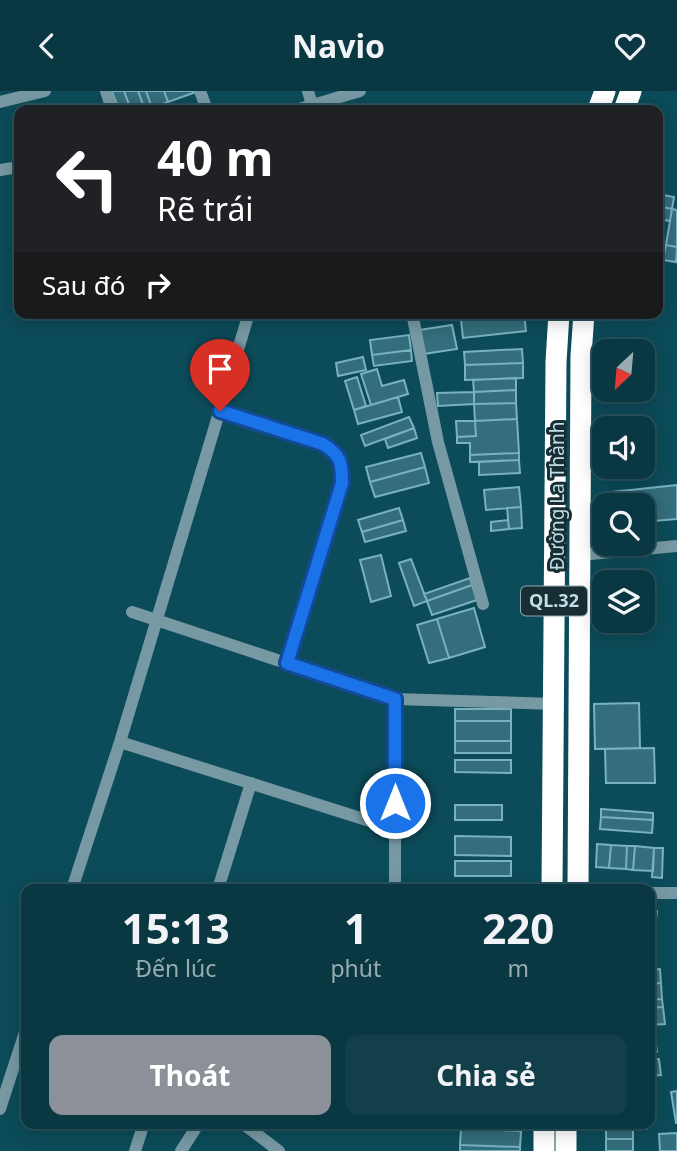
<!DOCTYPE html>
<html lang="vi">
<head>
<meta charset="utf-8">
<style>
	body { margin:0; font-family:"Noto Sans",sans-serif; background:#123f4a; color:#f1f3f6; height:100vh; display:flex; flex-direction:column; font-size:26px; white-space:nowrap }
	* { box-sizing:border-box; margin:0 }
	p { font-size:23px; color:#99acb2 }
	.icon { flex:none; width:38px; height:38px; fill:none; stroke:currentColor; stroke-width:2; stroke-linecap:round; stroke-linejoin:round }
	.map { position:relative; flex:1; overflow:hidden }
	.sheet { position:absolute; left:21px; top:793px; width:634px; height:245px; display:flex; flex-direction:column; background:#093843; border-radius:14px; box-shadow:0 4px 18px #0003,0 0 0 2px #29525c }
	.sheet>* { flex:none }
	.guide { position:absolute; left:14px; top:14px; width:649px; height:214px; border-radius:14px; box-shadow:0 4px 18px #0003,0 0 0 2px #29525c; background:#202124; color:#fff; overflow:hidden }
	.needle { width:46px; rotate:206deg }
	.fabs { position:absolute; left:592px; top:248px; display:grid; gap:14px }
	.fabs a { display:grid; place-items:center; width:63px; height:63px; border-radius:14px; background:#093843; box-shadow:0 4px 18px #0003,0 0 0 2px #29525c; font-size:35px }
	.pin { position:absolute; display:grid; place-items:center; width:60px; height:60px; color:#fff; margin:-72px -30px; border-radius:50% 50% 50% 0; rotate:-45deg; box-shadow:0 0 7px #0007 }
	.pin .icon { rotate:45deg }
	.me { position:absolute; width:77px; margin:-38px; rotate:0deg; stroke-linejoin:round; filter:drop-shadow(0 0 5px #0008) }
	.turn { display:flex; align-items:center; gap:24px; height:147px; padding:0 28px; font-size:32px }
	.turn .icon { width:91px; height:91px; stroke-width:2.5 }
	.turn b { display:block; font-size:49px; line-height:60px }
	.then { display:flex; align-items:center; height:66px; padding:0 28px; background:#0003; gap:14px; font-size:26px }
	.eta { display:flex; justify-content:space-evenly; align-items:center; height:119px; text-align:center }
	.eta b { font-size:42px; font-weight:700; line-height:49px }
	.action { display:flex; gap:14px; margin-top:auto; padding:14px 28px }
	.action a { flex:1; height:80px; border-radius:14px; background:#8c9099; color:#fff; font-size:28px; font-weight:700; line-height:80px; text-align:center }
	.action a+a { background:#123f4a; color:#f1f3f6 }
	header { display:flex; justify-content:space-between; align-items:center; height:91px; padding:0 28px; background:#093843; font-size:32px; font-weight:700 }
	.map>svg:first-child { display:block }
	.building { fill:#346d7b; stroke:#78b1c0; stroke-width:2 }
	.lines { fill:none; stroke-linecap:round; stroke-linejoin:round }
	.minor { stroke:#7799a3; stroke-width:12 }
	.highway { stroke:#fff; stroke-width:21 }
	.route-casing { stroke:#114b97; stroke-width:18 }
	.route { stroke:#1a73e8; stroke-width:12 }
	.labels { text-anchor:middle; stroke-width:6; stroke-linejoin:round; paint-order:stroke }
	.shield { fill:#162e34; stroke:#8ea8b0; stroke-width:2 }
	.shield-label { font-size:18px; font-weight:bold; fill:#c1dde5 }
	.street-label { font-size:19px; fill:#c1dde5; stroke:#162e34 }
</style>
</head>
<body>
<header><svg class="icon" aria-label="back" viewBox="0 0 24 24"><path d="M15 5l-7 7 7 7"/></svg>Navio<svg class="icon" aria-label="heart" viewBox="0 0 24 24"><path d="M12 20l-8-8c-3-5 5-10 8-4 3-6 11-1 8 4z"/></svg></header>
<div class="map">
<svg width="677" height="1060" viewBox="0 0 677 1060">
	<rect width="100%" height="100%" fill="#0c4b59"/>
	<path class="building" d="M112,0H124L131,19H119Z
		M124,0H138L145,19H131Z
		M138,0H146L152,17L145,19Z
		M146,0H164L168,11L152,17Z
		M164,0H195L196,1L168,11Z
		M658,103L674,106L672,118L658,115Z
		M658,115L672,118L670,130L658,128Z
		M672,118L677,119V156L666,154Z
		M658,153L666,154L663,169L658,168Z
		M666,154L677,156L676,171L663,169Z
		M461,222H524L461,229Z
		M524,222L526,240L463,247L461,229Z
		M452,234L457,258L423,263L419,239Z
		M409,244L411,259L372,264L370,249Z
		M522,258L523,272L465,274L464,261Z
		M411,259L412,270L374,275L372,264Z
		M363,266L366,279L338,285L336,272Z
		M599,266H604V299H630V304L599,305Z
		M523,272V287L465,289V274Z
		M377,278L382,295L404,289L408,303L371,314L361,283Z
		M357,286L366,315L354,319L345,290Z
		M516,287V299L474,301L473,289Z
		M516,299V312L474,313V301Z
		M474,301V313L438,315L437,302Z
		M398,306L402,321L358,333L354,319Z
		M516,312L517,328L475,330L474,313Z
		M409,326L414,337L365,355L361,344Z
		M517,328L519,362L470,364V352H457V346L476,345L475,330Z
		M456,330H475L476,345L457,346Z
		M414,337L417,347L388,357L385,348Z
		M421,362L425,376L370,391L366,376Z
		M519,362V369L470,371V364Z
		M519,369L520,382L479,384V371Z
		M425,376L429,392L375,406L370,391Z
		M677,394V428L642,431V415H605L603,402Z
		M519,396L521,416L486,419L484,399Z
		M521,416L522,437L509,438L507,417Z
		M399,417L403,429L362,441L358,429Z
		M403,429L406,440L365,451L362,441Z
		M508,429L509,438L491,440V431Z
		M381,464L391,505L371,511L360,469Z
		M411,468L427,510L414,515L399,472Z
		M470,487L472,494L427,510L424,503Z
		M472,494L477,509L432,524L427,510Z
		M474,517L485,556L449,567L437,528Z
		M437,528L449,567L429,572L417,534Z
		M639,612L640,657L595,658L594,613Z
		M455,618H511V630H455Z
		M455,630H511V650H455Z
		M455,650H511V662H455Z
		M654,657L655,692H606L605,658Z
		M455,669H511V682L455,681Z
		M455,714H502V729H455Z
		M601,718L653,722V729L601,726Z
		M601,726L653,729L652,742L600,738Z
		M455,745L511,746V765L455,764Z
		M597,753L611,754L609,777L596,776Z
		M611,754L627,755L626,778L609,777Z
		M627,755H635L633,779L626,778Z
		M635,755L654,757L653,780L633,779Z
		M654,757H663L662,787L652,786Z
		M455,770H511V785H455Z
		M649,819L657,820L655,837L649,836Z
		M649,836L655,837L653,853H649Z
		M660,878L661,892L649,893V879Z
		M661,892L662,908L649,909V893Z
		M662,908L663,916L649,917V909Z
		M663,916L665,933L649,934V917Z
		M655,946L657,961L649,962V947Z
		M659,968L661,984L649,985V969Z
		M677,1000V1032H676L671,1001Z
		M606,1032H647V1038H606Z
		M461,1037L521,1040L520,1056L460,1054Z
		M606,1038H633V1048H606Z
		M677,1042V1060H660L659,1043Z
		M606,1048H633V1060H606Z
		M460,1054L520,1056V1060H460Z"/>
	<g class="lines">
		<path class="minor" d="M106,0L112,19
			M200,0L207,19
			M308,0L312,14
			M0,11L45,0
			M296,19L360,0
			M0,79L19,76
			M412,222L438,351L483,513
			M220,320L323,353C341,364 342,372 342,392L287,572
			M580,464L677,455
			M132,521L395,608L554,613
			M395,608V798
			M120,651L395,738
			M72,798L120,651L249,222
			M218,798L251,692
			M649,802H677
			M0,1018L26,938
			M242,1032L279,1060
			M135,1060L144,1032
			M181,1060L199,1032"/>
		<path class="highway" d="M598,19L605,0
			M624,19L631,0
			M552,798L556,271L559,222
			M578,798L581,265L584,222
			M544,1060V1032
			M566,1060V1032"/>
	</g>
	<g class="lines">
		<g class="route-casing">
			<path id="route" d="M220,320L323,353C341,364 342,372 342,392L287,572L395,608V712"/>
		</g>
		<use href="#route" class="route"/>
	</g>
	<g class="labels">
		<rect class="shield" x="521" y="495.5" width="66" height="29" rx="5"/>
		<g class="shield-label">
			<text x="554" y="516">QL.32</text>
		</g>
		<g class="street-label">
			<text transform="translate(557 405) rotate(-90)" y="7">Đường La Thành</text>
		</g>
	</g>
</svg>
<div class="fabs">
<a><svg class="needle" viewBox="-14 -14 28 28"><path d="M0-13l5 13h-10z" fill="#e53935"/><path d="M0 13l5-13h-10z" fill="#99acb2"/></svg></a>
<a><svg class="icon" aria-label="sound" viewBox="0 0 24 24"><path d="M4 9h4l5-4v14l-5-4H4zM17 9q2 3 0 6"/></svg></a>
<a><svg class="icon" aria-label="search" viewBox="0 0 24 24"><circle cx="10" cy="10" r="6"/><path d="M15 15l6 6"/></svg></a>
<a><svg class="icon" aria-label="layers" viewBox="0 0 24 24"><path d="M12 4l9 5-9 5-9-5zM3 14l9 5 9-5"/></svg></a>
</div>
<div class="pin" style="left:220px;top:320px;background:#d93025"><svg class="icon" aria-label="arrive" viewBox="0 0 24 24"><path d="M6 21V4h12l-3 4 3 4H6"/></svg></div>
<svg class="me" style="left:395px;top:712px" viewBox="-20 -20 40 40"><circle r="17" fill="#1a73e8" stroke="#fff" stroke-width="3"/><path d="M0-11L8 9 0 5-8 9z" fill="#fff"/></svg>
<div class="guide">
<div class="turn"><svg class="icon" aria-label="left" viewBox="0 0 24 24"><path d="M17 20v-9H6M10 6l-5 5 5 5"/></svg><div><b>40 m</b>Rẽ trái</div></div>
<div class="then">Sau đó<svg class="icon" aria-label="right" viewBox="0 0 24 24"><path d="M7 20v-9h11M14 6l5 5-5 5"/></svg></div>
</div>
<section class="sheet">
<div class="eta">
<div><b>15:13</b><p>Đến lúc</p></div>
<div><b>1</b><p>phút</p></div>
<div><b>220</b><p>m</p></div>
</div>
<div class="action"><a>Thoát</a><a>Chia sẻ</a></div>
</section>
</div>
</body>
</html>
